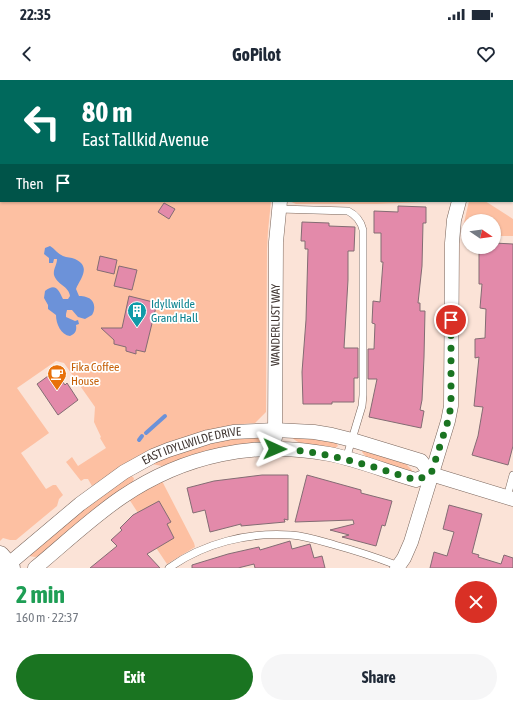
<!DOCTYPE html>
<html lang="en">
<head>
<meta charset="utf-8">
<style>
	body { margin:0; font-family:"Asap Condensed",sans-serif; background:#f6f6f7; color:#1f2937; height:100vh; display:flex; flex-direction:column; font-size:15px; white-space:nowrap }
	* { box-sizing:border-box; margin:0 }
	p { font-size:13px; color:#747a83 }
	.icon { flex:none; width:22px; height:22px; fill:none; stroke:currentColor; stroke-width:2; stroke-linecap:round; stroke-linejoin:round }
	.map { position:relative; height:488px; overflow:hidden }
	.side { display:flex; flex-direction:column; background:#fff; flex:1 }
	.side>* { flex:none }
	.hud { position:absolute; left:0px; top:0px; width:513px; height:122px; box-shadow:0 1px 3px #0004; background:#00695c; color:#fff; overflow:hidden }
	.needle { width:26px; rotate:103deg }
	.buttons { position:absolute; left:461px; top:134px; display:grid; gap:8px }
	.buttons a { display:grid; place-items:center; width:40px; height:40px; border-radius:50%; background:#fff; box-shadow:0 1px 3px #0004; font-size:20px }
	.pin { position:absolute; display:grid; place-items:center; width:34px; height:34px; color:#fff; margin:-17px; border:2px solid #fff; border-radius:50%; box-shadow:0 1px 4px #0007 }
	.me { position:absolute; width:44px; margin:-22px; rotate:91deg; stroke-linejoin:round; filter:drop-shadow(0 0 3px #0008) }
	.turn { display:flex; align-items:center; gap:14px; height:84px; padding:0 16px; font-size:18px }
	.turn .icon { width:52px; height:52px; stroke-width:2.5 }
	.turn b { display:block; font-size:28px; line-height:34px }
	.then { display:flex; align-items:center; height:38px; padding:0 16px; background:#0003; gap:8px; font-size:15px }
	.round { display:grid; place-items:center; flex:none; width:42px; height:42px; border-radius:21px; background:#f6f6f7 }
	.head { display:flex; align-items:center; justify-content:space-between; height:68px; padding:0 16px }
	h1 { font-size:24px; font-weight:700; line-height:30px; color:#1e9e55 }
	.cta { display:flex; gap:8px; margin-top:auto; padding:8px 16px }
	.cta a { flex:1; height:46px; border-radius:24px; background:#1a7421; color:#fff; font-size:16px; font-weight:700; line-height:46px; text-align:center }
	.cta a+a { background:#f6f6f7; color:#1f2937 }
	.status { display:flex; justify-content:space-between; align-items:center; height:28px; padding:0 20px; background:#fff; direction:ltr }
	.status svg { height:11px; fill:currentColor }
	header { display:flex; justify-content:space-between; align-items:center; height:52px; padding:0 16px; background:#fff; font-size:18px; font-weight:700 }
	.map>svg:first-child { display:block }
	.green { fill:#fdc0a2 }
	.water { fill:#6c92d9 }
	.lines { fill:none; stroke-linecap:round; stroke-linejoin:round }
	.stream { stroke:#6c92d9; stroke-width:4 }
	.building { fill:#e38aaa; stroke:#836c73 }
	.service-casing { stroke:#79655b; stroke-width:8 }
	.minor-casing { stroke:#79655b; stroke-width:15 }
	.tertiary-casing { stroke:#79655b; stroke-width:19 }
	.service { stroke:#fff; stroke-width:7 }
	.minor { stroke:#fff; stroke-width:14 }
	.tertiary { stroke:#fff; stroke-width:18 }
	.route { stroke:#1a7421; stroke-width:7; stroke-dasharray:0 12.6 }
	.labels { text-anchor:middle; stroke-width:3.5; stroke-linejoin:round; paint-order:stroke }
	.culture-label { font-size:12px; fill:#0d838f; stroke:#fff; text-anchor:start }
	.street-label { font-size:12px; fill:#413733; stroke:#fff }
	.food-label { font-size:12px; fill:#c56008; stroke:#fff; text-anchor:start }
</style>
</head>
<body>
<div class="status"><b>22:35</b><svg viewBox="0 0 49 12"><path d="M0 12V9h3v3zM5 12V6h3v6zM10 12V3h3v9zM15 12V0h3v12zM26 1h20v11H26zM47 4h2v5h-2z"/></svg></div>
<header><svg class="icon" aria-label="back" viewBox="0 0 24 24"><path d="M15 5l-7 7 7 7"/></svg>GoPilot<svg class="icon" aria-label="heart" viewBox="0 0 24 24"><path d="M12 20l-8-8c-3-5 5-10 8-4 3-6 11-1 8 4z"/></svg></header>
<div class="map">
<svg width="513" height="488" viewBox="0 0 513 488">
	<rect width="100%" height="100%" fill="#fbe3d7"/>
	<path class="green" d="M0,0L301,1H1V121H271L268,151L267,169L266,332L255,343C246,344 237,344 228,346C176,356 135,376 92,406L88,399H84L81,401L66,382L72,377L78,386L106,368L100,358L101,357L94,342L95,327L64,283L56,281L17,308L49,353L21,373L46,409L53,405H56L63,415L59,419L57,426L16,460H10L3,458L0,461Z
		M289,121H450L377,124H296Z
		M469,121H485L513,139V156H494V141H468V156H461Z
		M260,357V362L258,363L193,376L162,386L152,384L153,383L200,365L236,358Z
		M292,357H302L336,362L338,366L334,369C324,367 297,366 292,357Z
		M362,369L405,383L412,390V392L368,379L362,372Z
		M130,395L134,398L133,402L42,475L35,477L29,476L97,418Z
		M162,401L194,463L195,467L167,484L140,444L138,433L129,419Z"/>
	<path class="water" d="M50,166C55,169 58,174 63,176C67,178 71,177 75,179C92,187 80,199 76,209L79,216C82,216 84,216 86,217C95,219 96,229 92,235L85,239L78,237L72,230H67L66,234V237L75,241L78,240L79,244L76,245C77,251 75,254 70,256C61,255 56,244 56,235L48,229V225L44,218L45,211C56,202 59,211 63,219H68L70,216C69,206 57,205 54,195C53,189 57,185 57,179H54L53,183H49V178L44,174L45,168Z"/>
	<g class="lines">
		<path class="stream" d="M146,353L165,336
			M139,360L142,356"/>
	</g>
	<path class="building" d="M164,123L175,129L169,139L158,132Z
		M398,126L426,127V143H423L422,186L418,223H420V231H425L424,277L422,320L420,330L424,331L421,348L369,337L377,299H368V269H374L375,244L372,243L373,221L380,222L383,182H381V153H374V131L398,132Z
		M302,142L329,143V146L355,147L354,171H348V200L344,268H358V298H354V322H332V324H303L302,292L306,240L308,169H305V161H301Z
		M494,163L513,164V366L508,385L472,375L478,356L483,327L474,326L479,277L475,278V259L485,258L486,229L480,228L482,204H479V167H494Z
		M100,176L117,180L114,194L97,190Z
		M119,186L137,190L132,210L114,206Z
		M129,216L157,223L145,272L136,270V274L126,271V267L114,264V260L101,248H122Z
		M55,291L65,305L67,303L78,320L58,335L37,304Z
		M262,395H288V440L284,439L285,442L241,446V444L210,452L205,430L193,433L187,408L214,401Z
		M307,395L361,410V413L392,421L385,446L382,445L376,466L342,457L349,455L330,450L354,444L353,440L295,442Z
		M159,421L171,442L167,444L174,458L147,474L160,488H90L117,466L111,460L122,450L120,448L133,435Z
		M449,425L482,434L472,473L479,475L478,477L501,484L504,475L513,478V488H430L434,472L447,476L454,452L443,449Z
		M290,461L292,469L310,464L314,478L322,476L325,488H255L254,484L238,488H192V485L228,474L259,467L260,470Z"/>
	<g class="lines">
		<g class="service-casing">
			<path id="service" d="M279,129L348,131C356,135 361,141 363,150V315L362,326L346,379
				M507,417L513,395
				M169,488C204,463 248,452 291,455C306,456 321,461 335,465C357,471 378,478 399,486"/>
		</g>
		<g class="minor-casing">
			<g id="minor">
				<path d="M324,1V0"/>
				<path d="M512,34L513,32"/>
				<path id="s1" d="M275,358L276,162L280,121"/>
				<path id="s2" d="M4,488L80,424L124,392L153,376L168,370L208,357L233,352L275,350L314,352L332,355L352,360L421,381L431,394L513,419"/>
				<path d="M35,488C63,465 91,438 122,417C184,375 255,360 329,374C359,380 388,392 416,400L431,394"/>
				<path d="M397,488L404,478L411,462L448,341L451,326L452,163L454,140L459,121"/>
			</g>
		</g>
		<g class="tertiary-casing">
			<path id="tertiary" d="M0,475L11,488"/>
		</g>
		<use href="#service" class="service"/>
		<use href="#minor" class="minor"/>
		<use href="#tertiary" class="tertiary"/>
	</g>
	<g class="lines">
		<path class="route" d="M275,369C324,370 370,386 416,400L431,394L448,341L451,326V240"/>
	</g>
	<defs>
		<g id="building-pin" transform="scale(1)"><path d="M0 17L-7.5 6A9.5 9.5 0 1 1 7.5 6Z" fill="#0f9aa8" stroke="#fff"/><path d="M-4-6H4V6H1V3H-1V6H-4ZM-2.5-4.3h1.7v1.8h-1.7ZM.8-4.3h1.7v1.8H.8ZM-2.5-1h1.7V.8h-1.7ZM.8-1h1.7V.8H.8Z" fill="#fff"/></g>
		<g id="cafe-pin" transform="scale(1)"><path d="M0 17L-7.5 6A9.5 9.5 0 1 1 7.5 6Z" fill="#e8710a" stroke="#fff"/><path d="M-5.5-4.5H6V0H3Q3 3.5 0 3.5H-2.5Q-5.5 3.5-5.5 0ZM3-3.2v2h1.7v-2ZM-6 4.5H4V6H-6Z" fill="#fff"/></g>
	</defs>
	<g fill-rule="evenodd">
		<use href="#building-pin" x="137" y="231"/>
		<use href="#cafe-pin" x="57" y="294"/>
	</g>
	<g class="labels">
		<g class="culture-label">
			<text x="151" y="228">Idyllwilde<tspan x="151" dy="14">Grand Hall</tspan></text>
		</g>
		<g class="street-label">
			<text dy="4" stroke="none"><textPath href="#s1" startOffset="113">WANDERLUST WAY</textPath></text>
			<text dy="4" stroke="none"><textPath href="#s2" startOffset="227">EAST IDYLLWILDE DRIVE</textPath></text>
		</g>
		<g class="food-label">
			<text x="71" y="291">Fika Coffee<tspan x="71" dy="14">House</tspan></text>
		</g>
	</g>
</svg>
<div class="buttons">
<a><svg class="needle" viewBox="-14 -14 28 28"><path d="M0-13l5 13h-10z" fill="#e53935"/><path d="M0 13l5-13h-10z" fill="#747a83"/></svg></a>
</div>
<div class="pin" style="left:451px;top:240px;background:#d93025"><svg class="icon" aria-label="arrive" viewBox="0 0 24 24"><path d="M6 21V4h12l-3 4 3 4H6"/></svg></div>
<svg class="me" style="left:275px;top:369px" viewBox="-20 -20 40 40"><path d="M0-17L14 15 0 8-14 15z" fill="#1a7421" stroke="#fff" stroke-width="4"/></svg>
<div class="hud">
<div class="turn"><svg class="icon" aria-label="left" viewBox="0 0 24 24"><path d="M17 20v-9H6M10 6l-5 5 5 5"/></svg><div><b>80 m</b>East Tallkid Avenue</div></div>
<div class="then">Then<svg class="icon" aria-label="arrive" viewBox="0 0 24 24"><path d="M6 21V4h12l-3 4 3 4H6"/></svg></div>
</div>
</div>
<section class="side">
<div class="head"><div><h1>2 min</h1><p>160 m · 22:37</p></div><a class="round" style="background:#d93025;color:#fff"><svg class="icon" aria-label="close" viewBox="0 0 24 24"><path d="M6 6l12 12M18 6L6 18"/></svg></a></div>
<div class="cta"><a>Exit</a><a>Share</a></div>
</section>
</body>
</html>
